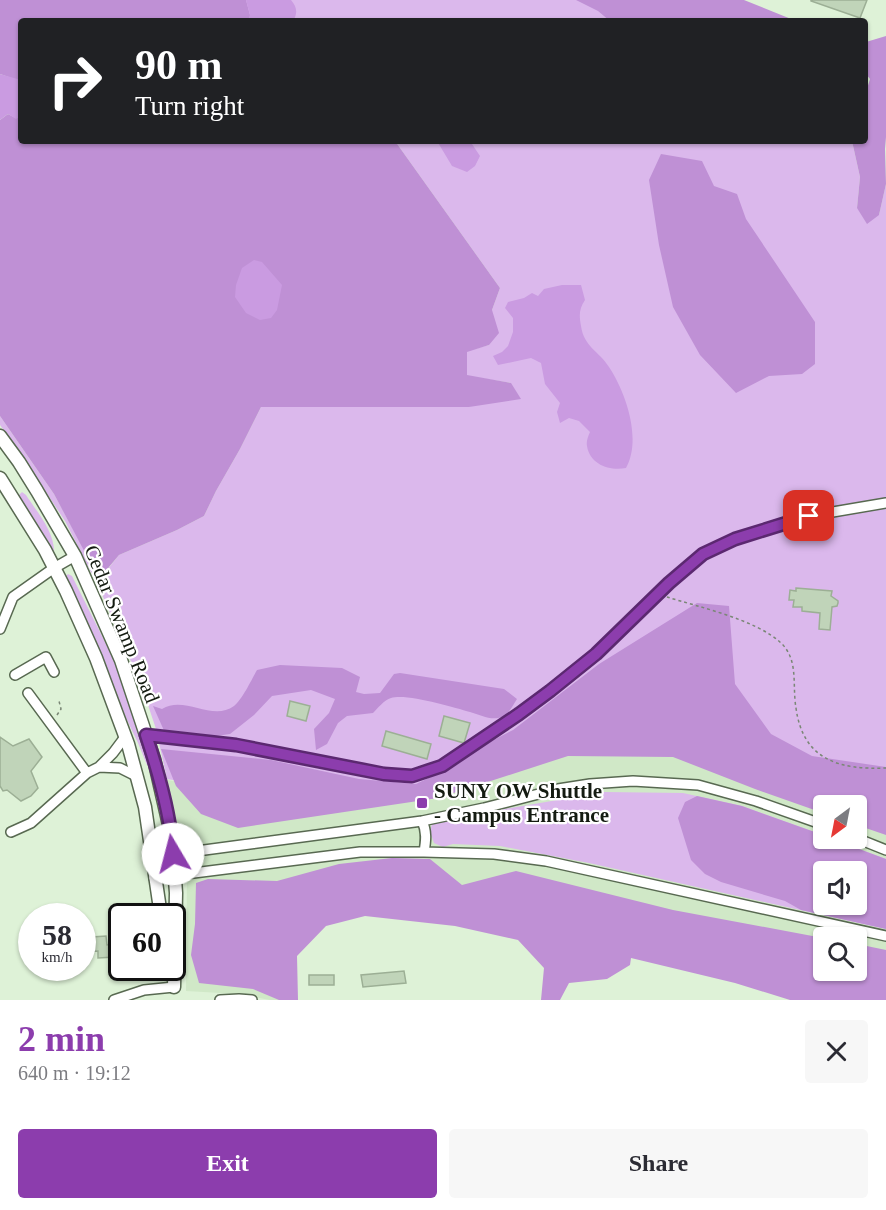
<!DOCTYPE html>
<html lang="en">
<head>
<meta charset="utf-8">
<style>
	body { margin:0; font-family:"Times New Roman",serif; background:#f7f7f7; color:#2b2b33; height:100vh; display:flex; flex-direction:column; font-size:22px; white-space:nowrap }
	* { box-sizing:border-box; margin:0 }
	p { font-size:20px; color:#7c7c81 }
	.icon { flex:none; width:33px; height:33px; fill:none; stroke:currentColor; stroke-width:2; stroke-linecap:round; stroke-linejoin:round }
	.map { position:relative; height:1000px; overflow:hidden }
	.drawer { display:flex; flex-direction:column; background:#fff; flex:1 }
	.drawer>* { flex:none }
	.guide { position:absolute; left:18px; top:18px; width:850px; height:126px; border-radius:6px; box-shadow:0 2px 4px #0004; background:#202124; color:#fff; overflow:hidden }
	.needle { width:39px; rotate:212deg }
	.buttons { position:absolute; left:813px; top:795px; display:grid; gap:12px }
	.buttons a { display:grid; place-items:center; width:54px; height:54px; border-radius:6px; background:#fff; box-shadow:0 2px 4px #0004; font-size:30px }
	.speed { position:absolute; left:18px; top:903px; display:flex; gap:12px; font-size:30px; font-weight:700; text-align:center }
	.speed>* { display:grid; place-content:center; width:78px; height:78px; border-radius:50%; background:#fff; box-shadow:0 2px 4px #0004; line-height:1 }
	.speed small { font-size:15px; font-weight:400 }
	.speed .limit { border:3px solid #111; border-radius:9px; background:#fff; color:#111 }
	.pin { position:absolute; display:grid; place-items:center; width:51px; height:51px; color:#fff; margin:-26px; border-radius:12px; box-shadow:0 3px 9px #0006 }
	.me { position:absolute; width:66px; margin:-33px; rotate:352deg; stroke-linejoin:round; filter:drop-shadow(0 0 4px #0008) }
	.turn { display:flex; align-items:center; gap:21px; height:126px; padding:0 18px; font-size:27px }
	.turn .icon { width:78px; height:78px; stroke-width:2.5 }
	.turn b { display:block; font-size:42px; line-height:51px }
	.round { display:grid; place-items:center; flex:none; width:63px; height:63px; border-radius:6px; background:#f7f7f7 }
	.overview { display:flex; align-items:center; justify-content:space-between; height:102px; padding:0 18px }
	h1 { font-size:36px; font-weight:800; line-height:45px; color:#8c3dad }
	.cta { display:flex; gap:12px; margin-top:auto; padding:12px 18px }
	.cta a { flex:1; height:69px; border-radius:6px; background:#8c3dad; color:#fff; font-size:24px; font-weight:800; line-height:69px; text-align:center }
	.cta a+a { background:#f7f7f7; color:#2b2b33 }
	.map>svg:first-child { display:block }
	.built { fill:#d0e8c7; fill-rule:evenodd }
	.green { fill:#dbb8ec; fill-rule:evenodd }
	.forest { fill:#bf90d5; fill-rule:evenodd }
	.water { fill:#ca9be1 }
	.building { fill:#c0d4b9; stroke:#9caf95; stroke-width:1.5 }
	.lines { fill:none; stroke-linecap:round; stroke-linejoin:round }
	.minor-casing { stroke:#586951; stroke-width:12 }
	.major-casing { stroke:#586951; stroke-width:15 }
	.path { stroke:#7a8775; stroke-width:1.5; stroke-dasharray:3 3; stroke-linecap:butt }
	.minor { stroke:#fff; stroke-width:9 }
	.major { stroke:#fff; stroke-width:12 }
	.route-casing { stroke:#5b2870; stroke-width:15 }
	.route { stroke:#8c3dad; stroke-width:10 }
	.poi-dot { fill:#8c3dad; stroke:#fff; stroke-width:2 }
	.labels { text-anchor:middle; stroke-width:4.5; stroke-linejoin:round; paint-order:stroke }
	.street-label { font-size:21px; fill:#141b11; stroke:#fff }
	.poi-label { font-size:21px; font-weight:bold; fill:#141b11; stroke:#fff; text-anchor:start }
</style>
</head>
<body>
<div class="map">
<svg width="886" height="1000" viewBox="0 0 886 1000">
	<rect width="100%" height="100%" fill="#def2d7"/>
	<path class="built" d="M527,726L886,783V1000L357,889L293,959L295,1000H270L238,994L186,991L187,873L167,780L239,791ZM824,806H856V838H824ZM824,872H856V904H824ZM824,938H856V970H824Z"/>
	<path class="green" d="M0,0H615L705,21H36Z
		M395,141H852L860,177L857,208L879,215L886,184V783L657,718L419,792L239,791L167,779L156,729L142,687L101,592L65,521L28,465L0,425V416L54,494L100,579L119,555L177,530L204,516L216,491L240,449L261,407H469L511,383L467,376V351L489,345L492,310L500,288Z
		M22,492L26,495C37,512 55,532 54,553L52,554L18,496Z
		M68,574L72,576L119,670L149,765H147L138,743L117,699L65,577Z
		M604,792L683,793L742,806L823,835L824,838L832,839L886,859V929L589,863L500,846L453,844L443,847L434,843L430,832L432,824L440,820ZM824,872H856V904H824Z"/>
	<path class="forest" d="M0,0H246L250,15L249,21H21L20,81L0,74Z
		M576,0H744L796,21H610L598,11Z
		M886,36V137L885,149L886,184L879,215L867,224L857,208L860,177L852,141H866V92L870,79L866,74V42Z
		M8,114L16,118L21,116V141H395L500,288L492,310L499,333L489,345L467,352V375L511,383L521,399L469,407H261L240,449L216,491L204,516L177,530L119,555L99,579L54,494L0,416V120Z
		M661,154L702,161L714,186L737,194L746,219L815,322V364L802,374L769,376L736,393L700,355L673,307L659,245L649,180Z
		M697,603L729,606L735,684L771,734L812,756L886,767V835L857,825L856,806H824L823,813L755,789L673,757L568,756L438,798L238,828L201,814L176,786L161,749L271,760L359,779L416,784L458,764L482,746L513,730L599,664Z
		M280,665L342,668L360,677L356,692L364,694L380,693L394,674L400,673L504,689L517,699C513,705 509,714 502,717C491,721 481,715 470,712C453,707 406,693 391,698C384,700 378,708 373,713L347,716L338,723L327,744L316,750L314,729L329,713L335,699L311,690L272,696L254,715L230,734L209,737L166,735L153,706L162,709C185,695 212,722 234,706C242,700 252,679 257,670Z
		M697,796L742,806L823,835L824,838L832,839L886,859V929L801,910L785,901L721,882L705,874L691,860L678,818L685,802ZM824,872H856V904H824Z
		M392,858L430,859L462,885L516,871L673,910L823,938L824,970H856L857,944L886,950V1000H790L735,983L631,958L630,965L607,979L569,983L560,1000H541L544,968L518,940L455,926L365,916L326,926L297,956L298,1000H279L253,989L199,983L191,955L195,924L196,883L208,879L277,881L339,864Z"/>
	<path class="water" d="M246,0H291C297,7 298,13 293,21H249L250,15Z
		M0,74L21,80V116L16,119L8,114L0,120Z
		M437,141H470L480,156L475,166L467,172L452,166Z
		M254,260L262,262L282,285L277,310L271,318L260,320L246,313L235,297L236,285L242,268Z
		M562,285H581L585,300C579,309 579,315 581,326C584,347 599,351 609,367C626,393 642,439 626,468C610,471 590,465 587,446C586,442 588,436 590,432L579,421L569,418L560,423L557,412L560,403L545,384L541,363L531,358L498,365L493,356L502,352L508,346L513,332V318L505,308L508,302L524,298L532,293L538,296L544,289Z"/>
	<path class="building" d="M811,0H867L860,18L811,1Z
		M796,588L832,591L831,596L838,601V603L837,606L832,607L830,630L819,629L820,613L802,611V607H793L794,600H789L790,590L796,591Z
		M290,701L310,706L306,721L287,716Z
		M444,716L470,723L464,743L439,736Z
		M386,731L431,744L427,759L382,746Z
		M0,737L13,746L29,739L42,757L31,771L38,788L31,796L21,801L7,790L3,791L0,786Z
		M106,936L107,945L115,944V957L98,958V951L82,952V942H93L92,937Z
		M404,971L406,983L363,987L361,975Z
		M309,975H334V985H309Z"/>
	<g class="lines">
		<g class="minor-casing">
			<path id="minor" d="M0,629L13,597L54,568L75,556
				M15,675L46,657L54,672
				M28,693L87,773
				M146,735L236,745L384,774L413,776L442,766L504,725L550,691L596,654L669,583L703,554L735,539L809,516L886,503
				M99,767L120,768L136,776
				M422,821C427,831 426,841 424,852
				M11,832L31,823L87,773L99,767L113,753L125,737
				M856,838L886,850
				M152,857L422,821L484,808L558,789L590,784L633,781L698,785L756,801L824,825
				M154,878L360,852H424L494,854L546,861L886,936
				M114,1000L144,990L174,987
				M220,1000L239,999L252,1000"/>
		</g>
		<g class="major-casing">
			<path id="major" d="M0,436L19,462L37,491L75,556L121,660L154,759L172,838L176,893L174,987
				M0,478L45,550L66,591L96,658L128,744L145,807L161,916"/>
		</g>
		<path class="path" d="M667,597C699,607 757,620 781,643C799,660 792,685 796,708C803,760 839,770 886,768
			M57,715L61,709L59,701"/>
		<use href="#minor" class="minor"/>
		<use href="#major" class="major"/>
	</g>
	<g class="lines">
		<g class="route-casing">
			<path id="route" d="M173,854C171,817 158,771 146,735L236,745L384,774L412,776L442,766L519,714L550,691L596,654L669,583L703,554L735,539L809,516"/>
		</g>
		<use href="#route" class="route"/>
	</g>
	<rect class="poi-dot" x="416" y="797" width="12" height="12" rx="3"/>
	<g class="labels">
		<g class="street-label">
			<text transform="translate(122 624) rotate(68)" y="7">Cedar Swamp Road</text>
		</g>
		<g class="poi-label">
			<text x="434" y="798">SUNY OW Shuttle<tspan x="434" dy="24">- Campus Entrance</tspan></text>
		</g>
	</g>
</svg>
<div class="buttons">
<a><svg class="needle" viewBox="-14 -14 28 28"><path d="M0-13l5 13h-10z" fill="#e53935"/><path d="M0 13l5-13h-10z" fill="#7c7c81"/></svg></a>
<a><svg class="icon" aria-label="sound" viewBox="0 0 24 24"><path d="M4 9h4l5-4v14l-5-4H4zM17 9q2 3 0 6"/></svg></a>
<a><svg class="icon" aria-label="search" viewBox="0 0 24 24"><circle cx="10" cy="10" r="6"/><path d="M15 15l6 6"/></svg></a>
</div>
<div class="speed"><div>58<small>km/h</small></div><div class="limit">60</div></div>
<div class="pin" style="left:809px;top:516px;background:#d93025"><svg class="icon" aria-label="arrive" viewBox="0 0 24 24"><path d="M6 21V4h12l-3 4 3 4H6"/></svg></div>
<svg class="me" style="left:173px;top:854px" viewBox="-20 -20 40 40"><circle r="19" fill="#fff"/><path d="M0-13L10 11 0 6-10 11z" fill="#8c3dad"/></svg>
<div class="guide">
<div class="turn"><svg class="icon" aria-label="right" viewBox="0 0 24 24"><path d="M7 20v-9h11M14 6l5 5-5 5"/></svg><div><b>90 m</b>Turn right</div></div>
</div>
</div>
<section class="drawer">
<div class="overview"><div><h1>2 min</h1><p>640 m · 19:12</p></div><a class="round"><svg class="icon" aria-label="close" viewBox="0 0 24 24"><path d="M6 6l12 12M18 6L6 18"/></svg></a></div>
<div class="cta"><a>Exit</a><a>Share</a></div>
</section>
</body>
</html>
